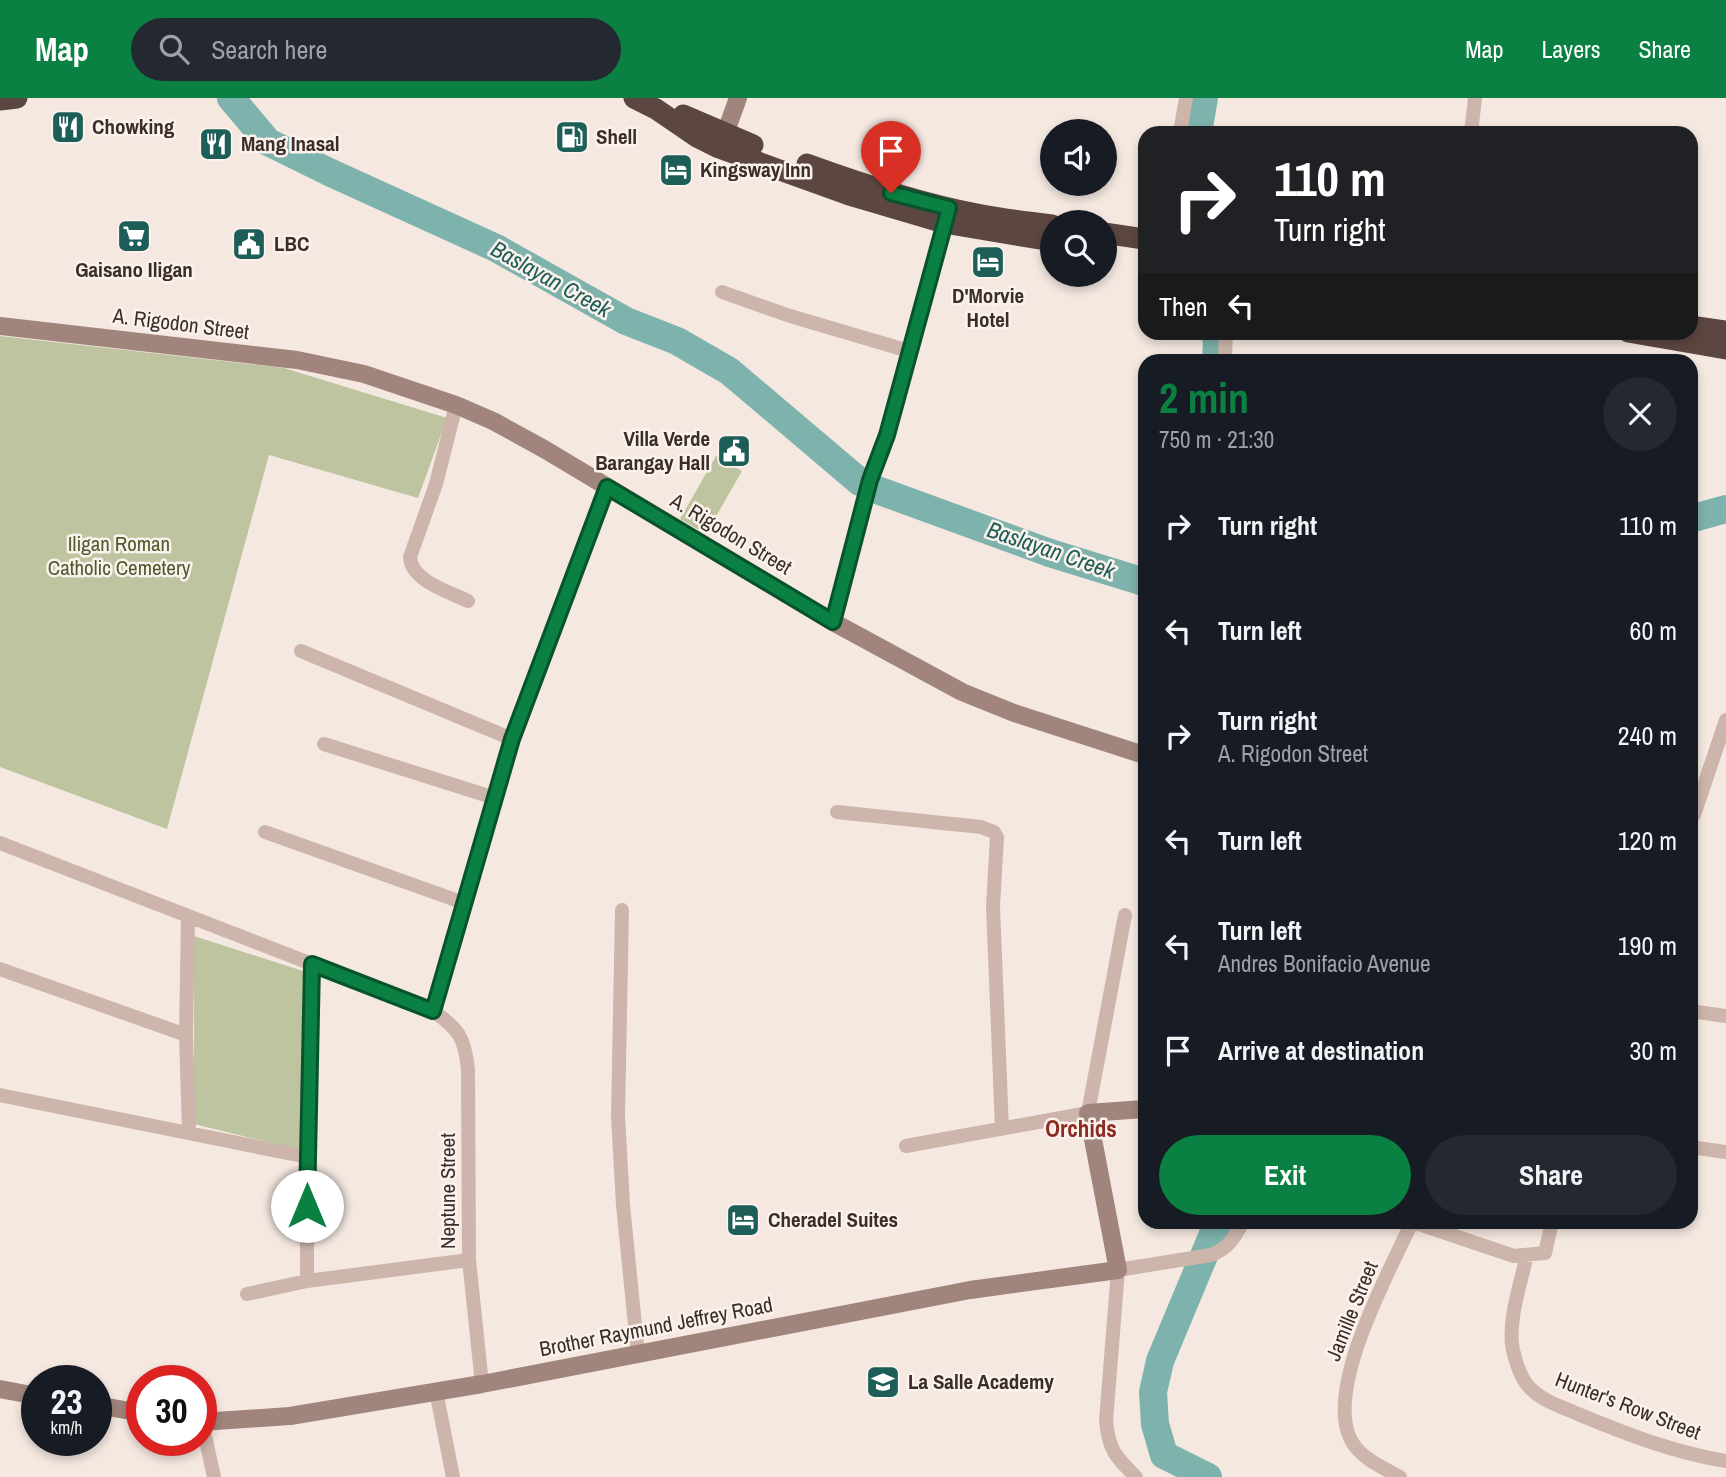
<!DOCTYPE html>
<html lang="en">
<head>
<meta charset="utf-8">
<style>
	body { margin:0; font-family:"Archivo Narrow",sans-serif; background:#242831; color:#f1f3f6; height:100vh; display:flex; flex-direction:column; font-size:26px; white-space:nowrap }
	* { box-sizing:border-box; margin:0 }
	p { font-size:23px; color:#9ea1a6 }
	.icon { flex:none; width:38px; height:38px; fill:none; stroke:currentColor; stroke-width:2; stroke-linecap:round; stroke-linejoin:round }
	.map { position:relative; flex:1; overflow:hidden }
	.details { position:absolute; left:1138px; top:256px; width:560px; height:875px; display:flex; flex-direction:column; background:#171b24; border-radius:21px; box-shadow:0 4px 10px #0003 }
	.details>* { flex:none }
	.guide { position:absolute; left:1138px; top:28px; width:560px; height:214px; border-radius:21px; box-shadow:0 4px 10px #0003; background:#202124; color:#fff; overflow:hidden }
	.buttons { position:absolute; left:1040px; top:21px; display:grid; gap:14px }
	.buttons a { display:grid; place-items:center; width:77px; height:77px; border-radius:50%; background:#171b24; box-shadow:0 4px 10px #0003; font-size:35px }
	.speed { position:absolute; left:21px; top:1267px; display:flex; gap:14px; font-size:35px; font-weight:700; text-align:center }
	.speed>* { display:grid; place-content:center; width:91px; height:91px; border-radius:50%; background:#171b24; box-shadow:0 4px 10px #0003; line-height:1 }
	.speed small { font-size:18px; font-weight:400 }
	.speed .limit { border:10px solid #d22; background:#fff; color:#111 }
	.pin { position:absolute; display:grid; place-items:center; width:60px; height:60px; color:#fff; margin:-72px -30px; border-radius:50% 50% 50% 0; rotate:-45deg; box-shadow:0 0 7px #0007 }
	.pin .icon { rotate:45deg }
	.me { position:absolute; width:77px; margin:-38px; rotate:0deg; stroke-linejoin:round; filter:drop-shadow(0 0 5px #0008) }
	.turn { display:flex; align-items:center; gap:24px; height:147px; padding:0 21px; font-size:32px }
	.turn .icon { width:91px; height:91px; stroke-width:2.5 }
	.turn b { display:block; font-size:49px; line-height:60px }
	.then { display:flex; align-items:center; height:66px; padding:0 21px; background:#0003; gap:14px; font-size:26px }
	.round { display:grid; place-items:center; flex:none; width:74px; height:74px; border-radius:37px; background:#242831 }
	.head { display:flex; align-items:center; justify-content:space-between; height:119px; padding:0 21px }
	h1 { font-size:42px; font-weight:800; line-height:52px; color:#0b8043 }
	.primary-button { display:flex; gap:14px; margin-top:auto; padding:14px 21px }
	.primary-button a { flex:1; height:80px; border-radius:42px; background:#0b8043; color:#fff; font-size:28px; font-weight:800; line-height:80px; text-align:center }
	.primary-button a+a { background:#242831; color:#f1f3f6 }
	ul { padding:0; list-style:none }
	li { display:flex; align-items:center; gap:21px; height:105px; padding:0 21px }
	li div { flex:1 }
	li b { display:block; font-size:26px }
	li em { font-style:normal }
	header { display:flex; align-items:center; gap:42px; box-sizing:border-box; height:98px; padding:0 35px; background:#0b8043; color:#fff }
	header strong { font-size:33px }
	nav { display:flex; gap:38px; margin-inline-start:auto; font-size:24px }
	.search { width:490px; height:63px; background:#242831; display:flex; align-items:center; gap:18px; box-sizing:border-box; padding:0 24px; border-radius:38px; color:#9ea1a6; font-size:26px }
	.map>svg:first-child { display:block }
	.green { fill:#bdc49f }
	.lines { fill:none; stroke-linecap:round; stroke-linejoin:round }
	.river { stroke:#7eb2ac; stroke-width:28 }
	.street { stroke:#cdb5ab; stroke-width:14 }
	.secondary { stroke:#a1847c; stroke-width:18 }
	.highway { stroke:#5c4641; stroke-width:21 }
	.route-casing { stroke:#07532c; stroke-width:18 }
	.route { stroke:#0b8043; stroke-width:12 }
	.labels { text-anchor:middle; stroke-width:5; stroke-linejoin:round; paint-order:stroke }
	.poi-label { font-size:21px; font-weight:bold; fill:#3b2d2a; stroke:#fbf2ed; text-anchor:start }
	.street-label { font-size:21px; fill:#3b2d2a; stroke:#fbf2ed }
	.park-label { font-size:21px; fill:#505a2d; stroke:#fbf2ed }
	.water-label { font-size:23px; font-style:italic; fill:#1e5e58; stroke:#fbf2ed }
	.neighbourhood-label { font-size:23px; font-weight:bold; fill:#8c2b21; stroke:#fbf2ed }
</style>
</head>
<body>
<header>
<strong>Map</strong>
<div class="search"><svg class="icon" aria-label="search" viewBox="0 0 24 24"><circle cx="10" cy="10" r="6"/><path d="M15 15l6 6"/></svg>Search here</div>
<nav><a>Map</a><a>Layers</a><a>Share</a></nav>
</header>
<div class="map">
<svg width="1726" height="1379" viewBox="0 0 1726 1379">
	<rect width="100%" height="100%" fill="#f4e8e0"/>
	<path class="green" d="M0,238L284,270L447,320L418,400L269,357L167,731L0,669Z
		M716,358L742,373L706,436L680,421Z
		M194,838L303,873L300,1052L194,1026Z"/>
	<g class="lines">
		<path class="river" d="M231,0L268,44L329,74L496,150L626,223L677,243L729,273L860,384
			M1198,35L1204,0
			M1214,234L1217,242L1216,262
			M877,392L1050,455L1144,484
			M1690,421L1726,411
			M1208,1379L1164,1357L1155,1326L1153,1294L1160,1263L1218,1124"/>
		<path class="street" d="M1180,35L1186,0
			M1471,35L1475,0
			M722,194L790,218L909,253
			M1225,262L1226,234
			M456,307L436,386L410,459C411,483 450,494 468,503
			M833,524L871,382L887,337L947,117
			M301,553L512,641
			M324,646L495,700
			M837,714L981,729L994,734L997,739L993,808L1002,1031
			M1690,720L1694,717L1726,622
			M265,734L464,805
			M0,745L433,913C459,931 465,940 468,972L469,1162L482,1286
			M622,812L618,1018L623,1107L638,1257
			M188,819L186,937L189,1034
			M0,871L186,937
			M433,913L512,641L607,389
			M1690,913L1726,918
			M0,997L307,1059
			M906,1048L1088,1015L1125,817
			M1690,1049L1726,1054
			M1413,1124L1514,1158L1545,1155L1552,1124
			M1527,1157C1521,1184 1507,1225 1513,1252C1516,1265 1521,1282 1531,1291C1543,1303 1562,1309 1578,1316C1626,1336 1675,1355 1726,1363
			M307,1183V1059L312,866
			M247,1196L307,1183L469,1162
			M436,1293L453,1379
			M202,1324L214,1379
			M1136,1379C1116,1359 1109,1353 1106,1323L1118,1172L1211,1157C1229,1150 1234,1140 1243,1124
			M1400,1379C1382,1369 1359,1360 1350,1340C1326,1288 1389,1174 1412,1124"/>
		<path class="secondary" d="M725,36L738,0
			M0,228L297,262L364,276L456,307L493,323L544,351L833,524L962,594L1014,615L1144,657
			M0,1291L37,1298
			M96,1307L142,1315
			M201,1324L290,1318L482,1286L970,1192L1118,1172L1088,1015L1144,1011"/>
		<path class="highway" d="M634,0L656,11L697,39L719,50L849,97L944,125L1052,143
			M0,2L17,0
			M683,17L753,47
			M807,66C862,86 919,105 977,116C1002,121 1027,124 1052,127
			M1104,135L1144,141
			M1690,228L1726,233
			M1628,234L1726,251"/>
	</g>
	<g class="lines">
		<g class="route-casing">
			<path id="route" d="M307,1108L312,866L433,913L512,641L607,389L833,524L870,382L887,337L949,110L891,95"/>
		</g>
		<use href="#route" class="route"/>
	</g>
	<defs>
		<g id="restaurant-square" transform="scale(1.75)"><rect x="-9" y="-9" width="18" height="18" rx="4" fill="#1e5e58" stroke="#fbf2ed"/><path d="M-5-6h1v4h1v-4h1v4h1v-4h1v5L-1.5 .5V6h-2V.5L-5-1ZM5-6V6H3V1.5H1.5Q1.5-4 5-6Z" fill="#fff"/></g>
		<g id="fuel-square" transform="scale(1.75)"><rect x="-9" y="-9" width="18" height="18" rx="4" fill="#1e5e58" stroke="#fbf2ed"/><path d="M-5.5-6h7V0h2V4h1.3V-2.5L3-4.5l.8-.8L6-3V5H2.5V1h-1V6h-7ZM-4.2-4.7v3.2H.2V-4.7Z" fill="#fff"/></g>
		<g id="hotel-square" transform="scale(1.75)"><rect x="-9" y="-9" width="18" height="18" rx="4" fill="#1e5e58" stroke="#fbf2ed"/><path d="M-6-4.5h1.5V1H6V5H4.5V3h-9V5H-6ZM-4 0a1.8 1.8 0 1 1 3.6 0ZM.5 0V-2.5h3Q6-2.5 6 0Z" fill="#fff"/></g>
		<g id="supermarket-square" transform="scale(1.75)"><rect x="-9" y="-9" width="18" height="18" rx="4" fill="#1e5e58" stroke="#fbf2ed"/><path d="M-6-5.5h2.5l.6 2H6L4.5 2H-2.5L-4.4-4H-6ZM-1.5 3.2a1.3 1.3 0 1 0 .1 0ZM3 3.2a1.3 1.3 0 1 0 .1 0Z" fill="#fff"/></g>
		<g id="civic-square" transform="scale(1.75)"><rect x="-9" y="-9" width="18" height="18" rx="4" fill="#1e5e58" stroke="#fbf2ed"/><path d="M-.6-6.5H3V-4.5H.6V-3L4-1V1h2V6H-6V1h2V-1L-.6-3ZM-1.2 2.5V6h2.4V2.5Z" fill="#fff"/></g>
		<g id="school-square" transform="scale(1.75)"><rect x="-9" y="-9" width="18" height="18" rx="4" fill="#1e5e58" stroke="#fbf2ed"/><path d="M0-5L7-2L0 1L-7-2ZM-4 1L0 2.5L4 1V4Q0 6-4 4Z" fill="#fff"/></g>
	</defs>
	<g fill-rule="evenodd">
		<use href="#restaurant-square" x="68" y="29"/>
		<use href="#fuel-square" x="572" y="39"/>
		<use href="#restaurant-square" x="216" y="46"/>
		<use href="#hotel-square" x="676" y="72"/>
		<use href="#supermarket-square" x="134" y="138"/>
		<use href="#civic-square" x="249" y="146"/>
		<use href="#hotel-square" x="988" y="164"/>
		<use href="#civic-square" x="734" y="353"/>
		<use href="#hotel-square" x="743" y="1122"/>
		<use href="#school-square" x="883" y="1284"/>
	</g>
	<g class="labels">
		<g class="poi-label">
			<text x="92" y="36">Chowking</text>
			<text x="596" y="46">Shell</text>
			<text x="241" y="53">Mang Inasal</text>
			<text x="700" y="79">Kingsway Inn</text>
			<text x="274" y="153">LBC</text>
			<text x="134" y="179" text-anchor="middle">Gaisano Iligan</text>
			<text x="988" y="205" text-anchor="middle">D'Morvie<tspan x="988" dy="24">Hotel</tspan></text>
			<text x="710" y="348" text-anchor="end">Villa Verde<tspan x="710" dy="24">Barangay Hall</tspan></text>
			<text x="768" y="1129">Cheradel Suites</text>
			<text x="908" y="1291">La Salle Academy</text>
		</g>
		<g class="street-label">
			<text transform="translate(181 226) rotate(7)" y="7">A. Rigodon Street</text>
			<text transform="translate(731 436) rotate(31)" y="7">A. Rigodon Street</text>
			<text transform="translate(448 1093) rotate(-90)" y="7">Neptune Street</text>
			<text transform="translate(1352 1213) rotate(-68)" y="7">Jamille Street</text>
			<text transform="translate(656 1229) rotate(-11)" y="7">Brother Raymund Jeffrey Road</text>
			<text transform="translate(1628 1308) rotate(21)" y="7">Hunter's Row Street</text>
		</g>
		<g class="park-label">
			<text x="119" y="453">Iligan Roman<tspan x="119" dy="24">Catholic Cemetery</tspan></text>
		</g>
		<g class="water-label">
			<text transform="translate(551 181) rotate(29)" y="8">Baslayan Creek</text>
			<text transform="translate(1051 452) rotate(19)" y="8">Baslayan Creek</text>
		</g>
		<g class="neighbourhood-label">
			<text x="1081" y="1039">Orchids</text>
		</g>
	</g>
</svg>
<div class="buttons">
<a><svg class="icon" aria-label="sound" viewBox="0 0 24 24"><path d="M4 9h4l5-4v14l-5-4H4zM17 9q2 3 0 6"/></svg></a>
<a><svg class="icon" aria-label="search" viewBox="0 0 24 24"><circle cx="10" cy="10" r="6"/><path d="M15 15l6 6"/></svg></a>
</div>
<div class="speed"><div>23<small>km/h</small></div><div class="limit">30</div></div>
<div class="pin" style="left:891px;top:95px;background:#d93025"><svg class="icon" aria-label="arrive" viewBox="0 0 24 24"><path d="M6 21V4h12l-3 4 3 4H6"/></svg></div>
<svg class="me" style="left:307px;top:1108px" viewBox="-20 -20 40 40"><circle r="19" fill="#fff"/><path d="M0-13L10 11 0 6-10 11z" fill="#0b8043"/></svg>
<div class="guide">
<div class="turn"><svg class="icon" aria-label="right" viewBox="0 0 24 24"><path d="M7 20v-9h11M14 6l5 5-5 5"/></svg><div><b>110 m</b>Turn right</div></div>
<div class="then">Then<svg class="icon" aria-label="left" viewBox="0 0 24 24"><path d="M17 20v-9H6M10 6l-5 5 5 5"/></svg></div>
</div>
<section class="details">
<div class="head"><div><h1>2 min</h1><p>750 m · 21:30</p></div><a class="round"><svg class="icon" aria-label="close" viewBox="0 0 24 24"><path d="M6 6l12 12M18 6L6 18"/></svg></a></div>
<ul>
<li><svg class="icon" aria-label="right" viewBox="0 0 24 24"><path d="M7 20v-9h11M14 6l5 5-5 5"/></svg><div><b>Turn right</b></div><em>110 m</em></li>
<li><svg class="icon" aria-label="left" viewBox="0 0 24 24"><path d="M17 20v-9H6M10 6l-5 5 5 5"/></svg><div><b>Turn left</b></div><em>60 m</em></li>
<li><svg class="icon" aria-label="right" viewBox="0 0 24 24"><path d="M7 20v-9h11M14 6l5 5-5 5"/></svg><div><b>Turn right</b><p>A. Rigodon Street</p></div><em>240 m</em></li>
<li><svg class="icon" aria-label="left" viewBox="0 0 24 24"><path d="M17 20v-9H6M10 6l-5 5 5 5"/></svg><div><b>Turn left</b></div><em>120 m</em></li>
<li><svg class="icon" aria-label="left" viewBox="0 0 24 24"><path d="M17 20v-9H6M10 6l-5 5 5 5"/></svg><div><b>Turn left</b><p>Andres Bonifacio Avenue</p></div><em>190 m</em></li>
<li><svg class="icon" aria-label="arrive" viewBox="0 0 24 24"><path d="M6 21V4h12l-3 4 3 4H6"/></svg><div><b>Arrive at destination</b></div><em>30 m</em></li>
</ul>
<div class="primary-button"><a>Exit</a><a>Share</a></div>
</section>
</div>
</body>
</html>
